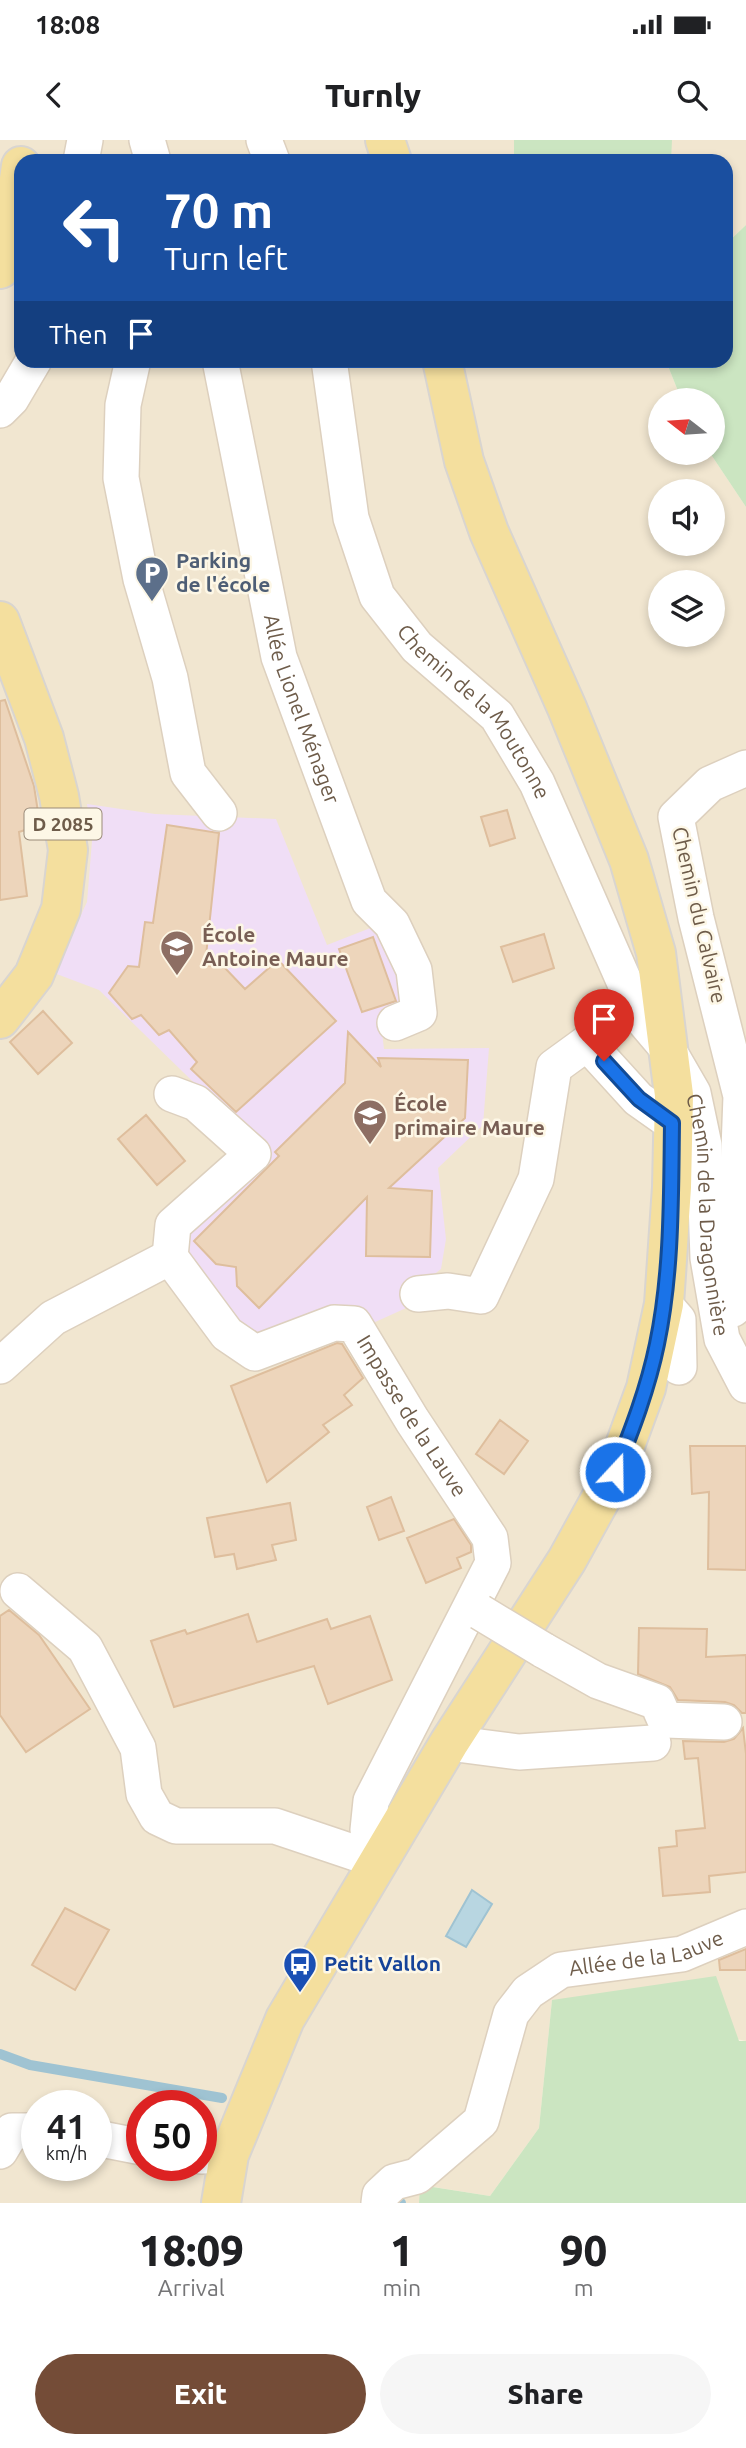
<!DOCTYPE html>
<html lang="en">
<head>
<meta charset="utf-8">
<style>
	body { margin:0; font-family:Ubuntu,sans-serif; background:#f6f6f6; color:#202124; height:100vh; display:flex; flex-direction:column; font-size:26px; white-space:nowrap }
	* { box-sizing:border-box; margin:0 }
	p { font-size:23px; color:#757577 }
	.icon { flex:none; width:38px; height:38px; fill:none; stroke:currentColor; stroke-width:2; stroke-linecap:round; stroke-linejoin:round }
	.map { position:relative; height:2063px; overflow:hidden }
	.sheet { display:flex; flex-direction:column; background:#fff; flex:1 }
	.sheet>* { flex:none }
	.guide { position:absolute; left:14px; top:14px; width:719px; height:214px; border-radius:21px; box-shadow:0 4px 10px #0003; background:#1a4fa0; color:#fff; overflow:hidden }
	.needle { width:46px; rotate:287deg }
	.tools { position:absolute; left:648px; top:248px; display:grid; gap:14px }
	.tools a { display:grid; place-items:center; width:77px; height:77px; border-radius:50%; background:#fff; box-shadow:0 4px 10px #0003; font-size:35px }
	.speed { position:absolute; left:21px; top:1950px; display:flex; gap:14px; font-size:35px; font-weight:700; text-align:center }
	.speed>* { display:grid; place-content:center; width:91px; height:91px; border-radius:50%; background:#fff; box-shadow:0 4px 10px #0003; line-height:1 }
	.speed small { font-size:18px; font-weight:400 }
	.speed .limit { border:10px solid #d22; background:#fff; color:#111 }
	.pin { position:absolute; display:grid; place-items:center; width:60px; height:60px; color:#fff; margin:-72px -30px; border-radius:50% 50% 50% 0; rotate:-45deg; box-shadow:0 0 7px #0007 }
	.pin .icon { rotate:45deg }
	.me { position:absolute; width:77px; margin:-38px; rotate:21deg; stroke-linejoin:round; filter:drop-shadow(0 0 5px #0008) }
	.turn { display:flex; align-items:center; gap:24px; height:147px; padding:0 35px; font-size:32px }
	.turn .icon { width:91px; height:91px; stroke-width:2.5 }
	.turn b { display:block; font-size:49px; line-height:60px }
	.then { display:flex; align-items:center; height:66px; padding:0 35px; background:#0003; gap:14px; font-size:26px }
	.eta { display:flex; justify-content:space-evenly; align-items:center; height:119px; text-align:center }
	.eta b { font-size:42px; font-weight:800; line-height:49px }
	.cta { display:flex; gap:14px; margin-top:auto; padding:14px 35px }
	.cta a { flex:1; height:80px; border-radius:42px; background:#744c37; color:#fff; font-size:28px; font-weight:800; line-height:80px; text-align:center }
	.cta a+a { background:#f6f6f6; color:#202124 }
	.status { display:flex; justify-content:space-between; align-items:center; height:49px; padding:0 35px; background:#fff; direction:ltr }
	.status svg { height:19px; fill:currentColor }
	header { display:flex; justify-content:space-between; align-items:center; height:91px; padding:0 35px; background:#fff; font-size:32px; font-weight:800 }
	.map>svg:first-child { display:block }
	.residential { fill:#f1e6d0; fill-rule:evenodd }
	.education { fill:#f0def6 }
	.green { fill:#cbe5c1 }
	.water { fill:#b8d6e1; stroke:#9fc3d2; stroke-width:2 }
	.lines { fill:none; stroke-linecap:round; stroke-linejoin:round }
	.stream { stroke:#9fc3d2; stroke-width:10 }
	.building { fill:#edd5bb; stroke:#debe9d; stroke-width:2 }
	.minor-casing { stroke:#ddd0be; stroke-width:38 }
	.major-casing { stroke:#d9d5d0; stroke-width:42 }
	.minor { stroke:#fff; stroke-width:35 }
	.major { stroke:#f4df9e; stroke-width:38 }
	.minor-bridge-casing { stroke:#ddd0be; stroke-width:38; stroke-linecap:butt }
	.minor-bridge { stroke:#fff; stroke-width:35 }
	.route-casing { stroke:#114b97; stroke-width:18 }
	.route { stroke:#1a73e8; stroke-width:12 }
	.labels { text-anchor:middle; stroke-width:5; stroke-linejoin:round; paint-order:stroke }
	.shield { fill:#fdf7e6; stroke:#998a79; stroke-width:2 }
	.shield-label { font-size:19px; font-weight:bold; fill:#6e5c4a }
	.service-label { font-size:21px; font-weight:bold; fill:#4e5e75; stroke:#fdf7e6; text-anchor:start }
	.street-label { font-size:21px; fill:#6e5c4a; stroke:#fdf7e6 }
	.education-label { font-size:21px; font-weight:bold; fill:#785e54; stroke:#fdf7e6; text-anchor:start }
	.transit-label { font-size:21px; font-weight:bold; fill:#164399; stroke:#fdf7e6; text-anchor:start }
</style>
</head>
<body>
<div class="status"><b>18:08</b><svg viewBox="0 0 49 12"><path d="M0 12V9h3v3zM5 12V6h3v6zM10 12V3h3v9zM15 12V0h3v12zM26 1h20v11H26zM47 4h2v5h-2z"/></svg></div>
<header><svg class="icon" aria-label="back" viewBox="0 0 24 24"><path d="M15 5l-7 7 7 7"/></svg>Turnly<svg class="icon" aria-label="search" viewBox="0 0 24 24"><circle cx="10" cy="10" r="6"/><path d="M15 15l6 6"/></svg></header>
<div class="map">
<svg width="746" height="2063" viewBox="0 0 746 2063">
	<rect width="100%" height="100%" fill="#faf3e1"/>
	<path class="residential" d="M0,0H746V85L726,104V21H21V220L666,221L682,261H660V313H710L746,367V1901L552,1860L539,1988L490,2056L421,2045L419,2063H0ZM660,352H712V404H660ZM660,443H712V495H660ZM37,1965H96V2025H37ZM142,1965H201V2025H142Z"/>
	<path class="education" d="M87,664L155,674L276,679L327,805L378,785L408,866L380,876L384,909L489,908L483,985L438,1028L446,1099L441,1129L427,1140L415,1164L373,1183L253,1201L179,1105L268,1015L99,850L54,833L87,762L92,701Z"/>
	<path class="green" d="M514,0H672L671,21H514Z
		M746,85V367L710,313H712V261H682L666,221L726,220V104Z
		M716,1836L739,1901H746V2063H419L420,2045L490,2056L539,1988L552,1860Z"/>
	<path class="water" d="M472,1750L492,1764L466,1807L446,1796Z"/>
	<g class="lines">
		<path class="stream" d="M0,1914L30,1925L222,1958
			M399,2061L401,2063"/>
	</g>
	<path class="building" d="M5,560L34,646L40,685L19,692L27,756L0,760V561Z
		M507,670L515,698L490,706L481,677Z
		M167,685L219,693L205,825L224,827L245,849L278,820L336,881L236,972L191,929L197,922L169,890L159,895L141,875L132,879L109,853L128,826L139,827L145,782L153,783Z
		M544,794L554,828L513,842L501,807Z
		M373,797L396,861L362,872L339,809Z
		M43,871L72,903L38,934L10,902Z
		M348,892L381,927L378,918L468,920L465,978L389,1048L432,1051L430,1117L366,1116L367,1057L259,1168L237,1146L236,1127L216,1124L194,1101L279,1016L275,1012L345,943Z
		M146,975L185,1021L157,1045L118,999Z
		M337,1203L342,1204L363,1238L344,1255L352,1265L323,1285L329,1292L267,1342L231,1246Z
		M500,1280L528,1301L504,1334L476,1314Z
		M690,1306H746V1430L708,1429L709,1352L692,1354Z
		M391,1357L404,1391L379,1400L367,1367Z
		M290,1363L296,1400L272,1405L276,1420L237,1429L234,1414L215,1417L207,1378Z
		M454,1379L471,1405V1412L457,1418L461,1428L426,1443L407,1398Z
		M9,1470L39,1495L90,1569L26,1612L0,1575V1476Z
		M248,1474L257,1502L327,1479L331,1489L370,1476L392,1540L328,1564L314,1526L174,1567L151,1501L185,1490L187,1494Z
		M639,1488L707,1489L706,1517L746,1515V1573H742L734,1565L725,1562L678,1560L670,1547L638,1534Z
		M743,1588L746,1614V1732L709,1736L710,1752L663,1756L659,1708L677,1706L676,1691L705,1688L698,1618L685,1619L683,1601L724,1602L734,1599Z
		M65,1768L109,1790L75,1850L32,1825Z
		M746,1809V1830H720L719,1820Z"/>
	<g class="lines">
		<g class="minor-casing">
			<g id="minor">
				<path d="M147,0L153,21"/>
				<path d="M264,0L272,21"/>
				<path d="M81,21L85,0"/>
				<path d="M133,220L123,265L121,338L141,439L170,538L188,633L219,673"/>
				<path id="s1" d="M220,220L279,517L369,761L392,784L414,830L419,873L395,883"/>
				<path id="s2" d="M329,220L351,378L377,456L417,507L497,576L537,643L639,875L667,908L693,953L704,1005L708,1118L722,1199L746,1245"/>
				<path d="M0,270L11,259L34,220"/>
				<path id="s3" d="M172,954L196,963L253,1014L173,1085L170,1117L227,1194L255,1213L334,1183L354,1184L412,1280L490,1398L493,1423L371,1661L368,1690L379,1721"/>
				<path d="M418,1154L448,1151L481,1156L536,1039L554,927L587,903L638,959L672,983"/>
				<path d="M664,1164L678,1180L679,1227"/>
				<path d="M733,1169L741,956L696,778L676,677L710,644L746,628"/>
				<path d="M0,1226L53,1178L170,1117"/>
				<path d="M18,1451L85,1508L138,1608L144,1654L157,1677L176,1686H275L379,1721"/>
				<path d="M543,1510L598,1541L657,1562L665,1580L724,1582"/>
				<path d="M449,1603L519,1612L653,1603"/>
				<path d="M96,1998L142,2007"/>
				<path d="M0,2011L12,1991H37"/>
				<path d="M201,2016L229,2015"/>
				<path id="s4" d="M379,2063L380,2055L394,2042L417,2036L481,1981L511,1874L528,1852L561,1830L682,1814L746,1787"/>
			</g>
		</g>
		<g class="major-casing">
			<path id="major" d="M385,0L392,21
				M0,129L14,72L21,26
				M0,481L44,598L59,656L68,710L61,769L34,835L0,879
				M221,2063L229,2015L285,1879L449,1603L567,1420L615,1333L646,1248L664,1164L672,1047L674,955L656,813L629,720L567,568L489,392L464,321L442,220"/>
		</g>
		<use href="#minor" class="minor"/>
		<use href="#major" class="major"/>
		<g class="minor-bridge-casing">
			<path id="minor-bridge" d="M480,1472L543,1510"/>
		</g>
		<use href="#minor-bridge" class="minor-bridge"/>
	</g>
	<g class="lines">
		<g class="route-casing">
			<path id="route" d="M604,921L639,959L672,983C671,1057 672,1132 657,1204C648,1248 632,1290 615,1332"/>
		</g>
		<use href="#route" class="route"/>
	</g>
	<defs>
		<g id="parking-pin" transform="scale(1.75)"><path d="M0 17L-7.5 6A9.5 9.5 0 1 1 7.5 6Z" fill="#5c6f8a" stroke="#fdf7e6"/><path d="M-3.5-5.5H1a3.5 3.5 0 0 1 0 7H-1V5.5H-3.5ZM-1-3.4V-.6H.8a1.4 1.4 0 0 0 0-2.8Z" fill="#fff"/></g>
		<g id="school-pin" transform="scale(1.75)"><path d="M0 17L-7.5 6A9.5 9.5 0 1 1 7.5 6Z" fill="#8d6e63" stroke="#fdf7e6"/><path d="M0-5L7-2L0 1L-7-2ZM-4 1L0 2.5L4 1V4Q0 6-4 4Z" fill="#fff"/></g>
		<g id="bus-pin" transform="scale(1.75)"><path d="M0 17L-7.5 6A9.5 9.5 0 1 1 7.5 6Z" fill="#1a4fb4" stroke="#fdf7e6"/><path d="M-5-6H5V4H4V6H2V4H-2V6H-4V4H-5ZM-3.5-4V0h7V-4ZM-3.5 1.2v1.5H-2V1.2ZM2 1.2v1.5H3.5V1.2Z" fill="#fff"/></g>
	</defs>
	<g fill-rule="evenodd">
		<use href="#parking-pin" x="152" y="433"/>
		<use href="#school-pin" x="177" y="807"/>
		<use href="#school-pin" x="370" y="976"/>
		<use href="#bus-pin" x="300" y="1824"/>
	</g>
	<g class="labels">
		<rect class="shield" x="24.5" y="668.5" width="77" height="31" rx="5"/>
		<g class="shield-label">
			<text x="63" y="691">D 2085</text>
		</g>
		<g class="service-label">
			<text x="176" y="428">Parking<tspan x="176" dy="24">de l'école</tspan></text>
		</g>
		<g class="street-label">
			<text dy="7" stroke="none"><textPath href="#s1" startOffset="359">Allée Lionel Ménager</textPath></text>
			<text dy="7" stroke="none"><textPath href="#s2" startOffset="394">Chemin de la Moutonne</textPath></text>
			<text transform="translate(699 775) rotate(77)" y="7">Chemin du Calvaire</text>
			<text dy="7" stroke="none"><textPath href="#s2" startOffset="962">Chemin de la Dragonnière</textPath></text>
			<text dy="7" stroke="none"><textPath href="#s3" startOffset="584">Impasse de la Lauve</textPath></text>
			<text dy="7" stroke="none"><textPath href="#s4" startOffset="401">Allée de la Lauve</textPath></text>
		</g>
		<g class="education-label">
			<text x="202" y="802">École<tspan x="202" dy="24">Antoine Maure</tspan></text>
			<text x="394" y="971">École<tspan x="394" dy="24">primaire Maure</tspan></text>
		</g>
		<g class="transit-label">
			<text x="324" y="1831">Petit Vallon</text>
		</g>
	</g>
</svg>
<div class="tools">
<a><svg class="needle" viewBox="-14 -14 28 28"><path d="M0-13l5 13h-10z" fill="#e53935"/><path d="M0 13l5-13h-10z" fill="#757577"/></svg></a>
<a><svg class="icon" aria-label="sound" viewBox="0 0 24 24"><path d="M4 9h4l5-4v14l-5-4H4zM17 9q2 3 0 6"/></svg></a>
<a><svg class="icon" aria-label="layers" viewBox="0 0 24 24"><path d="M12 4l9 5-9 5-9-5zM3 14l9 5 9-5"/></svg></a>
</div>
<div class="speed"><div>41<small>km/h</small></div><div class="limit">50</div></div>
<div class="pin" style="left:604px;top:921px;background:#d93025"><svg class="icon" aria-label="arrive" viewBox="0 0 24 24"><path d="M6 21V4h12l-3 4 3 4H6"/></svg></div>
<svg class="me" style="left:615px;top:1332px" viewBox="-20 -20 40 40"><circle r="17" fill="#1a73e8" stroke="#fff" stroke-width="3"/><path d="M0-11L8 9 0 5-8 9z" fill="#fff"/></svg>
<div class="guide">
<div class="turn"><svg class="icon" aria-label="left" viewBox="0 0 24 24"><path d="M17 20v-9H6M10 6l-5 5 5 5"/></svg><div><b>70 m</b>Turn left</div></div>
<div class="then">Then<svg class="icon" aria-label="arrive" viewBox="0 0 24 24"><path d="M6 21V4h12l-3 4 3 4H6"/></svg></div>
</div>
</div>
<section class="sheet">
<div class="eta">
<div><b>18:09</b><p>Arrival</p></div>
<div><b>1</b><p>min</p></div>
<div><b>90</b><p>m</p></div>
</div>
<div class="cta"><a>Exit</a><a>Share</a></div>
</section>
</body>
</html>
